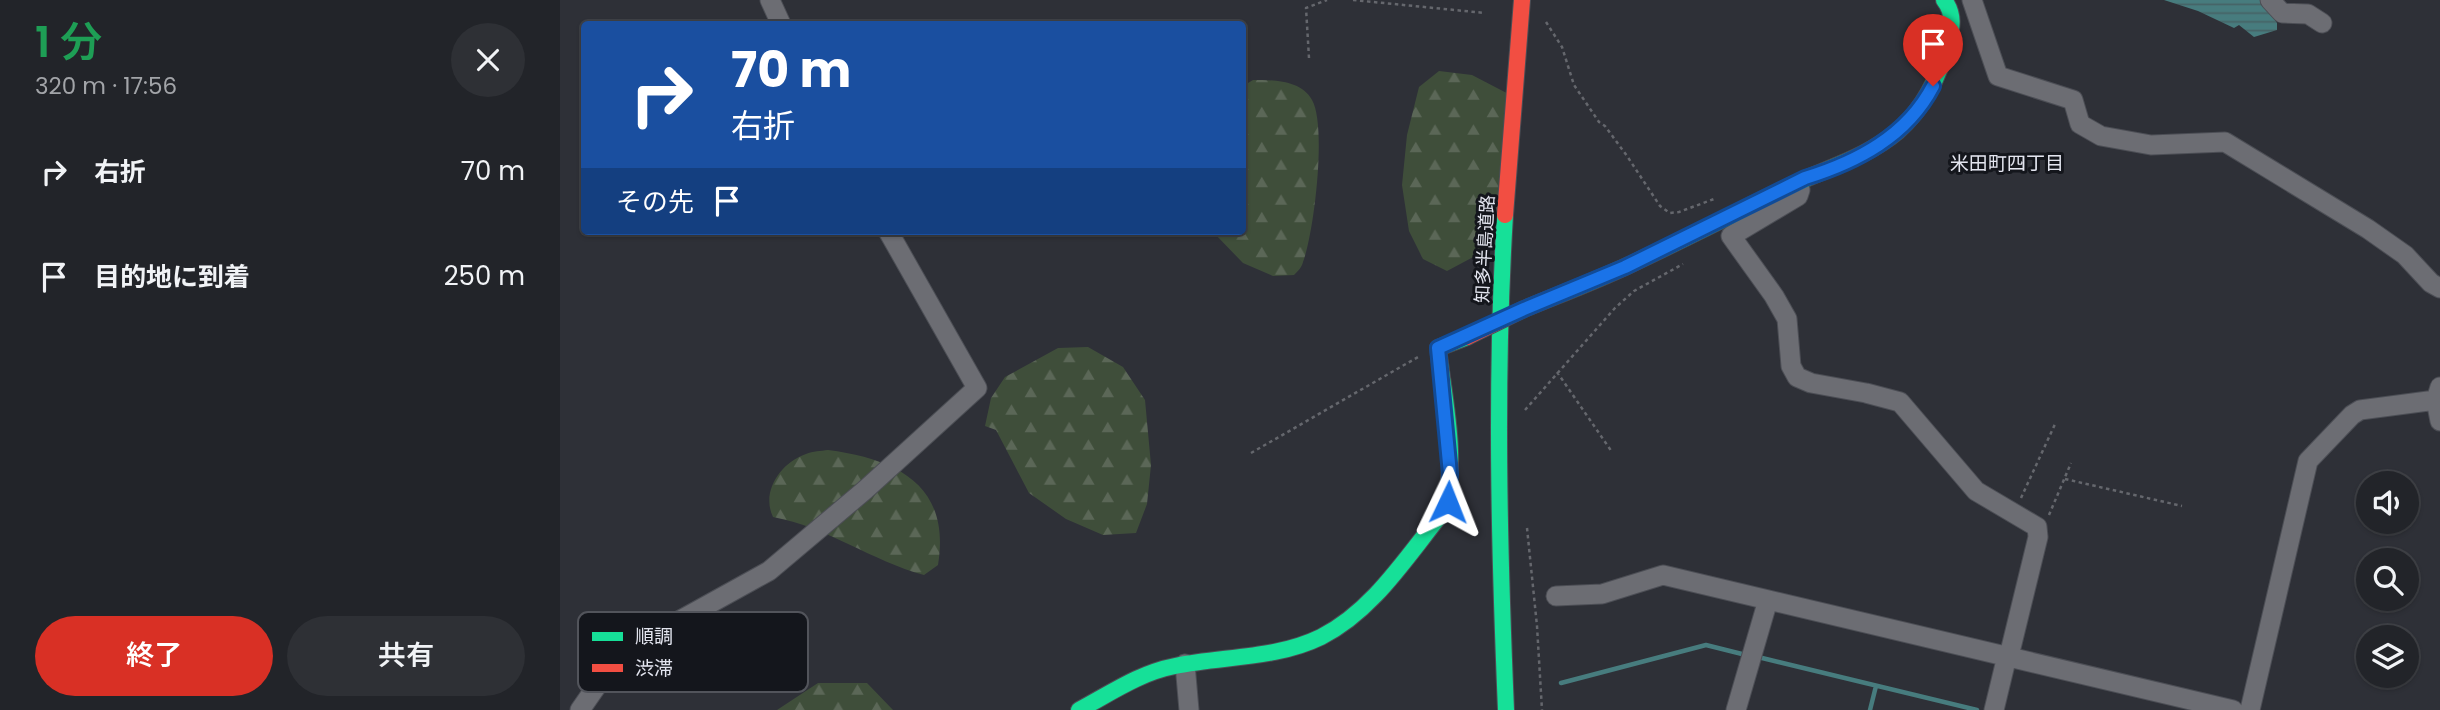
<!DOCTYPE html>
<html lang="ja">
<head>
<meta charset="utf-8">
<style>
	body { margin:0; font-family:Poppins,"Noto Sans JP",sans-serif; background:#2e3035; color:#f1f3f6; height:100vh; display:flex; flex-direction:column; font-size:26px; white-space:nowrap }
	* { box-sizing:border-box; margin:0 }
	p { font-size:23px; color:#a2a4a8 }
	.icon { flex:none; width:38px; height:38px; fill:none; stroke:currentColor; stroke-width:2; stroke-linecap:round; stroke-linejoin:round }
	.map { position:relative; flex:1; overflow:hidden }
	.sheet { display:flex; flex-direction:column; background:#222429; width:560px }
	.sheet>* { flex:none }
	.guide { position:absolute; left:21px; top:21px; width:665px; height:214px; border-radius:7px; box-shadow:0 2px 5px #0004,0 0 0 2px #3f4146; background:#1a4fa0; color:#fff; overflow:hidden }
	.controls { position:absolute; left:1796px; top:471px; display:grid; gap:14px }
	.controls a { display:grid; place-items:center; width:63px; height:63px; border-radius:50%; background:#222429; box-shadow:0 2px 5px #0004,0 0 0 2px #3f4146; font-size:35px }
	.pin { position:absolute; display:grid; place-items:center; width:60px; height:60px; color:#fff; margin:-72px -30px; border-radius:50% 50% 50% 0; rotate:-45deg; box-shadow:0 0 7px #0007 }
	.pin .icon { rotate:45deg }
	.me { position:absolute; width:77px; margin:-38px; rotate:2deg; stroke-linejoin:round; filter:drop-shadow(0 0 5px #0008) }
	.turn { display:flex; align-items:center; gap:24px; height:147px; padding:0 35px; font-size:32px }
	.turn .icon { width:91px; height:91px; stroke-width:2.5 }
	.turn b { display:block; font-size:49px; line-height:60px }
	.then { display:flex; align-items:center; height:66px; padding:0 35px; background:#0003; gap:14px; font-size:26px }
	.round { display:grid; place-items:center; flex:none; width:74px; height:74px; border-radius:37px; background:#2e3035 }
	.headline { display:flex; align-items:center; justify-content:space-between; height:119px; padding:0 35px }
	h1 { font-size:42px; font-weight:600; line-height:52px; color:#1e9e55 }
	.cta { display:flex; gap:14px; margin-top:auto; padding:14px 35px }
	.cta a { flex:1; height:80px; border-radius:42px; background:#d93025; color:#fff; font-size:28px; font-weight:600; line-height:80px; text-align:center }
	.cta a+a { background:#2e3035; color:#f1f3f6 }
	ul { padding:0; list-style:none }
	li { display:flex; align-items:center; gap:21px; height:105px; padding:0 35px }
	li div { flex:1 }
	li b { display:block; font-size:26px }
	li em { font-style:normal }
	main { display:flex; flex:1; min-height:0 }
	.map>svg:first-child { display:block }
	.forest { fill:url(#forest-firs) }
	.water { fill:url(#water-rules) }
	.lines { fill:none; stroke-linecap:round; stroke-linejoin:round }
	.stream { stroke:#477c7e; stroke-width:4.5 }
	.street-casing { stroke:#4c4e55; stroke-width:21 }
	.fast-casing { stroke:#4c4e55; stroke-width:18 }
	.jam-casing { stroke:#4c4e55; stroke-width:18 }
	.path { stroke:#65676d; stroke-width:2.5; stroke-dasharray:3.5 3.5; stroke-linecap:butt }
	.street { stroke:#6c6d73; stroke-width:19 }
	.fast { stroke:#16e098; stroke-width:16 }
	.jam { stroke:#f24e42; stroke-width:16 }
	.jam-bridge-casing { stroke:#4c4e55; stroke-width:18; stroke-linecap:butt }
	.jam-bridge { stroke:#f24e42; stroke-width:16 }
	.route-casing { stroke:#114b97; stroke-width:18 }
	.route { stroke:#1a73e8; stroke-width:12 }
	.labels { text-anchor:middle; stroke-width:6; stroke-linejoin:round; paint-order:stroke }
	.street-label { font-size:18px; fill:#e3e5ef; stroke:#14161c }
	.neighbourhood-label { font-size:19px; fill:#e3e5ef; stroke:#14161c }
	.key { fill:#14161c; stroke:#52545b; stroke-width:2 }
	.key-label { font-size:19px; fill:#e3e5ef }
</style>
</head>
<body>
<main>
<section class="sheet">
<div class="headline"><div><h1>1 分</h1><p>320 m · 17:56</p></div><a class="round"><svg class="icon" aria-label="close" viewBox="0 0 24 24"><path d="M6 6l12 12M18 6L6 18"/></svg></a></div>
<ul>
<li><svg class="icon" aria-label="right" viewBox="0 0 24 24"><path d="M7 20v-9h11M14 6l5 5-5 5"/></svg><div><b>右折</b></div><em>70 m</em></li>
<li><svg class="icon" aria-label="arrive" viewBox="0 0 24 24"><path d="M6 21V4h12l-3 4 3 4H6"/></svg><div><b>目的地に到着</b></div><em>250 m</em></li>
</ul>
<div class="cta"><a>終了</a><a>共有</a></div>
</section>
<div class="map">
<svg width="1880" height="710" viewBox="0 0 1880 710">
	<defs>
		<pattern id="forest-firs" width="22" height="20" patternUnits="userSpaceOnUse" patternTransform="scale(1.75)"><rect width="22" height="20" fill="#3f4e3a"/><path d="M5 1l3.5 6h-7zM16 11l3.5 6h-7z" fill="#5b6757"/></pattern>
		<pattern id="water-rules" width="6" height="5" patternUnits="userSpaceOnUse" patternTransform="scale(1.75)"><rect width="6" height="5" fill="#477c7e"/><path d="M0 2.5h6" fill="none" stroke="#466366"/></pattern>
	</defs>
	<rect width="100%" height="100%" fill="#2e3037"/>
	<path class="forest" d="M879,71L912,75L960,100L935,220L917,255L887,271L863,259L849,231L842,185L847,135L859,87Z
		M693,80C713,80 741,80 752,100C767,126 754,233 743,262C742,267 738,271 734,275L713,276L683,263L652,231H682L683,86Z
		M528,347L563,367L585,400L591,465L587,504L576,533L543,535L506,519L469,493L436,430L425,426L431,398L445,377L498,348Z
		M268,450C338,459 391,486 378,565L364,575C312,561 267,527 213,517C201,492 220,463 246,454C253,451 261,451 268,450Z
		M258,683H307L333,710H217Z"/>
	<path class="water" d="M1604,0H1701L1717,23V30L1694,37L1679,25L1674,28L1638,11Z"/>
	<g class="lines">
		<path class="stream" d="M1198,657L1417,710
			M1001,683L1146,645L1186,655
			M1310,710L1316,686"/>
		<g class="street-casing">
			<path id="street" d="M210,0L221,24
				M1412,0L1438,76L1513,100L1520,124L1541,136L1591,145L1665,142L1808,229L1845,255L1871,283L1880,288
				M1710,0L1722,13L1748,14L1762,23
				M1240,190L1238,196L1171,236L1214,296L1227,319L1231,366L1237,377L1251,383L1306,393L1340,402L1416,491L1477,527L1478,537L1449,656
				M1880,387L1876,400L1880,421
				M996,596L1042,594L1103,575L1673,710
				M625,664L629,710
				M20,710L59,654L209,571L305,490L417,388L328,231
				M1176,710L1208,600
				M1434,710L1447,656
				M1690,710L1748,461L1792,415L1800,410L1876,400"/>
		</g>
		<g class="fast-casing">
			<path id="fast" d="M945,215C935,380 939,545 946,710
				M964,309C998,295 1033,282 1067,266C1123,240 1179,211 1234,184C1270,167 1307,157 1338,131C1364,108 1378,78 1388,45C1392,29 1395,14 1384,0
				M519,710C551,693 579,673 615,666C664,656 716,659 761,637C813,611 847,556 883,512C899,460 884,400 878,348L907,337"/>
		</g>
		<g class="jam-casing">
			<path id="jam" d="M945,215L962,0"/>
		</g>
		<path class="path" d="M793,0L925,13
			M986,22L1002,47L1014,85L1039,122L1045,126L1067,156L1100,206L1110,213L1119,212L1154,199
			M749,58L746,8L767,0
			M997,372L1052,452
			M965,410L1055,308L1074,291L1123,264
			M691,453L858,357
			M1505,479L1622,506
			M1461,498L1496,422
			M1489,515L1511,463
			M967,528L977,626L982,710"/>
		<use href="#street" class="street"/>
		<use href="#fast" class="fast"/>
		<use href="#jam" class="jam"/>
		<g class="jam-bridge-casing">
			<path id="jam-bridge" d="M907,337L964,309"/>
		</g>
		<use href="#jam-bridge" class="jam-bridge"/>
	</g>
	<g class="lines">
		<g class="route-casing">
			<path id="route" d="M888,502L890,474L878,348L964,309L1065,267L1245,178C1297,162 1347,136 1373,86"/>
		</g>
		<use href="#route" class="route"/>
	</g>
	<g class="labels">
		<g class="street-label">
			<text transform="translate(925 249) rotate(-87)" y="6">知多半島道路</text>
		</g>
		<g class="neighbourhood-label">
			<text x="1447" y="170">米田町四丁目</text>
		</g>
	</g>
	<rect x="18" y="612" width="230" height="80" rx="10" class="key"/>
	<rect x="32" y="632" width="31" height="9" fill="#16e098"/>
	<rect x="32" y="664" width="31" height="8" fill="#f24e42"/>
	<g class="key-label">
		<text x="75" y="643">順調</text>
		<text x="75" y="675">渋滞</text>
	</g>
</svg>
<div class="controls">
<a><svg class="icon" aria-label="sound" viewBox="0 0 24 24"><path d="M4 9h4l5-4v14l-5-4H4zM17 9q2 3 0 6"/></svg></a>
<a><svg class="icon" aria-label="search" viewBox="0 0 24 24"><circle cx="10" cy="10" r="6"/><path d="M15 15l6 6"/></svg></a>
<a><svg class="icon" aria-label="layers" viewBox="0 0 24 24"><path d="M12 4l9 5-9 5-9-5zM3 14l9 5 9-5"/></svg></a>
</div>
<div class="pin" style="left:1373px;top:86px;background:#d93025"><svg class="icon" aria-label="arrive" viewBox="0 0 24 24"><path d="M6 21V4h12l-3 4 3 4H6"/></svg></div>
<svg class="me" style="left:888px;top:502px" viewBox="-20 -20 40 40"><path d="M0-17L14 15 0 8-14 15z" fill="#1a73e8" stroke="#fff" stroke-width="4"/></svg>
<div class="guide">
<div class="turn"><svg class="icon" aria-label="right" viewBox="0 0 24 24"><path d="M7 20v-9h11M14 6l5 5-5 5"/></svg><div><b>70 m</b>右折</div></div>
<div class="then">その先<svg class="icon" aria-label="arrive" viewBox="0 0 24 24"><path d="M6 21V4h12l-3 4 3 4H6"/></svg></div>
</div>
</div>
</main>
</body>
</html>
